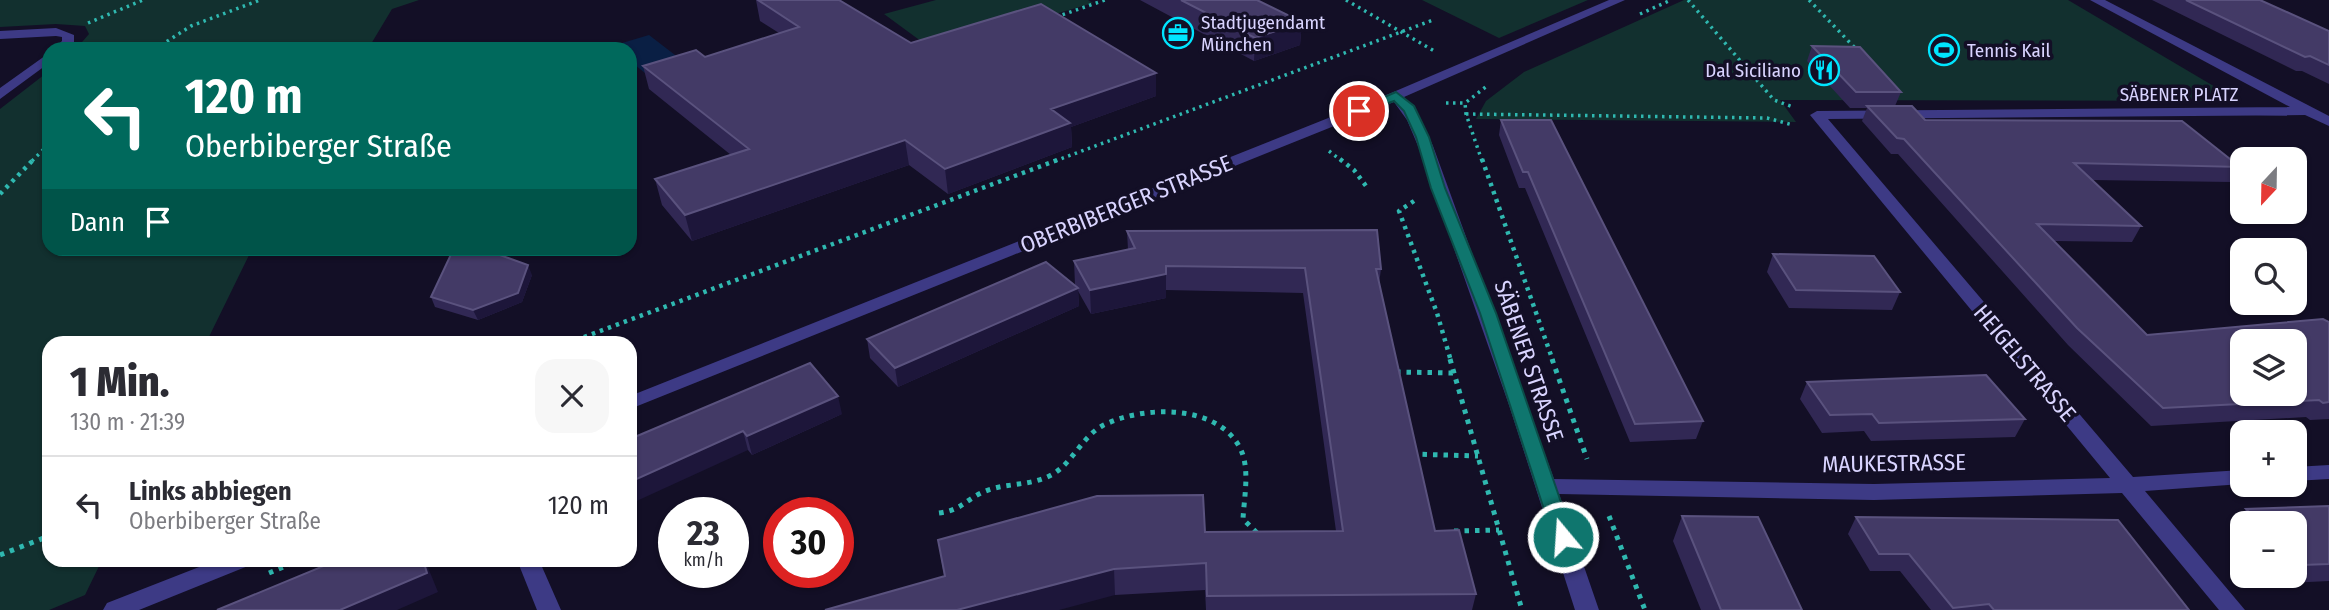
<!DOCTYPE html>
<html lang="de">
<head>
<meta charset="utf-8">
<style>
	body { margin:0; font-family:"Fira Sans Condensed",sans-serif; background:#f7f7f7; color:#2b2b33; height:100vh; display:flex; flex-direction:column; font-size:26px; white-space:nowrap }
	* { box-sizing:border-box; margin:0 }
	p { font-size:23px; color:#7c7c81 }
	.icon { flex:none; width:38px; height:38px; fill:none; stroke:currentColor; stroke-width:2; stroke-linecap:round; stroke-linejoin:round }
	.map { position:relative; flex:1; overflow:hidden }
	.details { position:absolute; left:42px; top:336px; width:595px; height:231px; display:flex; flex-direction:column; background:#fff; border-radius:21px; box-shadow:0 2px 5px #0004 }
	.details>* { flex:none }
	.hud { position:absolute; left:42px; top:42px; width:595px; height:214px; border-radius:21px; box-shadow:0 2px 5px #0004; background:#00695c; color:#fff; overflow:hidden }
	.needle { width:46px; rotate:202deg }
	.fabs { position:absolute; left:2230px; top:147px; display:grid; gap:14px }
	.fabs a { display:grid; place-items:center; width:77px; height:77px; border-radius:14px; background:#fff; box-shadow:0 2px 5px #0004; font-size:35px }
	.speed { position:absolute; left:658px; top:497px; display:flex; gap:14px; font-size:35px; font-weight:700; text-align:center }
	.speed>* { display:grid; place-content:center; width:91px; height:91px; border-radius:50%; background:#fff; box-shadow:0 2px 5px #0004; line-height:1 }
	.speed small { font-size:18px; font-weight:400 }
	.speed .limit { border:10px solid #d22; background:#fff; color:#111 }
	.pin { position:absolute; display:grid; place-items:center; width:60px; height:60px; color:#fff; margin:-30px; border:4px solid #fff; border-radius:50%; box-shadow:0 2px 7px #0007 }
	.me { position:absolute; width:77px; margin:-38px; rotate:342deg; stroke-linejoin:round; filter:drop-shadow(0 0 5px #0008) }
	.turn { display:flex; align-items:center; gap:24px; height:147px; padding:0 28px; font-size:32px }
	.turn .icon { width:91px; height:91px; stroke-width:2.5 }
	.turn b { display:block; font-size:49px; line-height:60px }
	.then { display:flex; align-items:center; height:66px; padding:0 28px; background:#0003; gap:14px; font-size:26px }
	.round { display:grid; place-items:center; flex:none; width:74px; height:74px; border-radius:21px; background:#f7f7f7 }
	.head { display:flex; align-items:center; justify-content:space-between; height:119px; padding:0 28px }
	h1 { font-size:42px; font-weight:800; line-height:52px }
	ul { padding:0; list-style:none }
	li { display:flex; align-items:center; gap:21px; height:98px; padding:0 28px; border-top:2px solid #e1e1e2 }
	li div { flex:1 }
	li b { display:block; font-size:26px }
	li em { font-style:normal }
	.map>svg:first-child { display:block }
	.green { fill:#12302f }
	.water { fill:#0a1f44 }
	.lines { fill:none; stroke-linecap:round; stroke-linejoin:round }
	.path-far2 { stroke:#2fb8b0; stroke-width:3.5; stroke-dasharray:2.5 4.5; stroke-linecap:butt }
	.path-far1 { stroke:#2fb8b0; stroke-width:4.5; stroke-dasharray:3.5 5; stroke-linecap:butt }
	.path { stroke:#2fb8b0; stroke-width:5; stroke-dasharray:4.5 6; stroke-linecap:butt }
	.street { fill:#3d3a85; fill-rule:evenodd }
	.wall { fill:#312854 }
	.shaded-wall { fill:#1d163a }
	.building { fill:#433a66; stroke:#5a527e; stroke-width:2; fill-rule:evenodd }
	.route { fill:#0f766e; stroke:#0a4d48; stroke-width:2 }
	.labels { text-anchor:middle; stroke-width:7; stroke-linejoin:round; paint-order:stroke }
	.far-poi-label { font-size:19px; fill:#d9d4ff; stroke:#130f26; text-anchor:start }
	.far-street-label { font-size:19px; fill:#d9d4ff; stroke:#130f26 }
	.street-label { font-size:23px; fill:#d9d4ff; stroke:#130f26 }
</style>
</head>
<body>
<div class="map">
<svg width="2329" height="610" viewBox="0 0 2329 610">
	<rect width="100%" height="100%" fill="#130f26"/>
	<path class="green" d="M0,0H419L392,9L368,49H76L89,34L85,26L56,24L0,27Z
		M936,0H1088L1093,3L933,50L884,14Z
		M1422,0H1588L1499,38Z
		M1684,0H2068L2239,101L1780,100L1796,122L1476,119L1486,101L1524,72Z
		M49,71V248L252,249L206,343H49V560H102L85,595L49,610H0V109Z"/>
	<path class="water" d="M649,35L688,65L650,77L630,61V49H615L612,46Z"/>
	<g class="lines">
		<path class="path-far2" d="M1346,0L1436,52
			M1688,0L1774,100L1793,107
			M1809,0L1857,50
			M1640,14L1671,0
			M1056,17L1105,0
			M88,23L143,0
			M155,49L191,26L260,0
			M1446,103H1465
			M1466,114L1767,118L1793,125
			M1329,151L1342,161
			M32,161L49,144
			M1055,161L1433,20
			M1482,161L1466,114L1465,103L1487,86"/>
		<path class="path-far1" d="M1340,159L1354,170L1366,186
			M1482,159L1553,361
			M0,194L34,159
			M1414,201L1399,211L1437,313L1451,361
			M568,343L1060,159"/>
		<path class="path" d="M1450,359L1522,610
			M1552,359L1587,459
			M1396,372L1454,373
			M1412,454L1478,456
			M939,513C961,510 963,502 981,493C1003,482 1031,487 1053,474C1073,462 1082,437 1102,426C1142,405 1219,403 1241,450C1250,470 1244,498 1243,519L1257,533
			M1609,516L1645,610
			M1454,531L1499,530
			M0,555L49,536
			M269,573L300,560"/>
		<path class="street" d="M1609,0H1625L1404,97L1421,120L1433,146L1554,479L1874,484L2110,478L1810,115L1817,111L2290,107L2090,0H2105L2329,116V126L2305,115L1828,119L2133,477L2242,470V484L2145,491L2245,610H2219L2122,493L1874,500L1559,494L1599,610H1575L1509,405L1418,146L1407,120L1394,102L630,409V396L1391,93Z
			M56,28L74,35V42L67,49H53L62,41V37L56,36L0,39V31Z
			M49,53V63L0,99V88Z
			M2329,465V479L2294,481V467Z
			M217,560H251L248,566L139,610H103L107,603Z
			M517,560H539L561,610H537Z"/>
	</g>
	<path class="wall" d="M756,0H839L911,43L1156,96L1071,127L1072,147L948,194L909,165L692,241L662,205L655,179L731,155L649,89L643,66L705,57L779,33L760,21Z
		M1140,0H1257L1302,22L1300,45L1254,61Z
		M2152,0H2260L2329,31V84L2302,71H2296Z
		M1812,46L1901,92L1895,106L1925,120L2240,167L2231,182L2091,180L2141,226L2132,242L2054,241L2147,335L2329,322V419L2310,420L2306,417L2151,426L2068,345L1898,154H1891L1862,121L1867,108H1850L1807,61Z
		M1501,120L1703,421L1696,439L1630,442L1525,188H1519L1499,135Z
		M1127,231L1381,269L1379,284L1435,531L1476,594L1472,610H1206L1205,590L1115,595L944,576L938,540L1205,532L1336,531L1303,293L1166,290V298L1091,314L1078,291L1079,306L898,387L870,358L867,339L1075,285L1074,261L1128,250Z
		M1773,254L1900,292L1892,310L1789,308L1767,272Z
		M532,275L522,302L478,320L435,307L431,297Z
		M1807,382L2025,419L2015,437L1871,441L1864,431L1822,433L1800,399Z
		M842,414L752,455L748,450L630,439Z
		M2329,506V581L2288,583L2281,576H2294V523H2242V535L2233,527L2246,509Z
		M1682,516L1802,610H1701L1673,541Z
		M1856,517L2189,610H1931L1900,571H1870L1848,534Z"/>
	<path class="shaded-wall" d="M1302,22L1300,45L1254,61L1255,38Z
		M1156,73V96L1071,127L1072,147L948,194L945,169L1051,109Z
		M905,140L909,165L692,241L685,215Z
		M528,265L532,275L522,302L478,320L473,310Z
		M1166,274V298L1091,314L1090,290Z
		M1078,288L1079,306L898,387L895,368Z
		M838,396L842,414L752,455L747,436Z
		M743,431L748,450L630,504V482Z
		M423,560H425L438,592L397,610H340Z
		M1114,569L1115,595L1059,610H957Z"/>
	<path class="building" d="M758,0H839L911,43L1041,4L1156,73L1051,109L1070,123L945,169L905,140L685,215L655,179L749,149L643,66L696,50L705,57L799,27Z
		M1181,0H1257L1302,22L1255,38Z
		M2186,0H2260L2329,31V65L2310,56L2305,57Z
		M1812,46L1860,47L1901,92H1856Z
		M1867,106H1912L1925,120L2182,121L2240,167L2074,163L2141,226L2037,224L2147,335L2323,319L2329,322V402L2323,403L2319,400L2163,408L2077,328L1904,139L1897,138ZM2242,341H2294V394H2242Z
		M1501,120H1551L1703,421L1635,424L1528,172H1523Z
		M1377,230L1381,269H1376L1435,531L1459,530L1476,594L1207,596L1206,563L1114,569L957,610H825L945,576L938,540L1097,496L1203,495L1205,532L1343,531L1305,268L1166,266V274L1090,290L1074,261L1135,248L1127,231Z
		M454,248H480L528,265L518,293L473,310L431,297Z
		M1773,254L1874,256L1900,292L1796,290Z
		M1046,262L1078,288L895,368L867,339Z
		M810,363L838,396L747,436L743,431L630,482V439Z
		M1986,375L2025,419L1879,423L1872,414L1830,415L1807,382Z
		M2329,506V564L2302,565L2294,558V523H2260L2246,509Z
		M1682,516L1758,517L1802,610H1721Z
		M1856,517L2118,520L2189,610H1994L1989,604L1953,608L1909,554H1879Z
		M338,560H423L427,573L340,610H217Z"/>
	<path class="route" d="M1396,92L1414,106L1429,137L1445,188L1496,313L1573,537L1570,543L1563,545L1556,543L1553,537L1480,313L1431,188L1416,137L1404,111L1394,101L1359,114L1352,111Z"/>
	<defs>
		<g id="office-ring" transform="scale(1.575)"><circle r="9.5" fill="#130f26" stroke="#00e5ff" stroke-width="1.5"/><path d="M-6-3h4V-5.5h4V-3h4V5H-6ZM-1-4.5V-3h2v-1.5ZM-6 0V1H6V0Z" fill="#00e5ff"/></g>
		<g id="stadium-ring" transform="scale(1.575)"><circle r="9.5" fill="#130f26" stroke="#00e5ff" stroke-width="1.5"/><path d="M0-5a6.5 5 0 1 0 0 10a6.5 5 0 1 0 0-10ZM-3.5-1.8h7v3.6h-7Z" fill="#00e5ff"/></g>
		<g id="restaurant-ring" transform="scale(1.575)"><circle r="9.5" fill="#130f26" stroke="#00e5ff" stroke-width="1.5"/><path d="M-5-6h1v4h1v-4h1v4h1v-4h1v5L-1.5 .5V6h-2V.5L-5-1ZM5-6V6H3V1.5H1.5Q1.5-4 5-6Z" fill="#00e5ff"/></g>
	</defs>
	<g fill-rule="evenodd">
		<use href="#office-ring" x="1178" y="33"/>
		<use href="#stadium-ring" x="1944" y="50"/>
		<use href="#restaurant-ring" x="1824" y="70"/>
	</g>
	<g class="labels">
		<g class="far-poi-label">
			<text x="1201" y="29">Stadtjugendamt<tspan x="1201" dy="22">München</tspan></text>
			<text x="1967" y="57">Tennis Kail</text>
			<text x="1801" y="77" text-anchor="end">Dal Siciliano</text>
		</g>
		<g class="far-street-label">
			<text x="2179" y="101">SÄBENER PLATZ</text>
		</g>
		<g class="street-label">
			<text transform="translate(1126 204) rotate(-22)" y="8">OBERBIBERGER STRASSE</text>
			<text transform="translate(1529 361) rotate(71)" y="8">SÄBENER STRASSE</text>
			<text transform="translate(2025 363) rotate(50)" y="8">HEIGELSTRASSE</text>
			<text transform="translate(1894 463) rotate(-1)" y="8">MAUKESTRASSE</text>
		</g>
	</g>
</svg>
<div class="fabs">
<a><svg class="needle" viewBox="-14 -14 28 28"><path d="M0-13l5 13h-10z" fill="#e53935"/><path d="M0 13l5-13h-10z" fill="#7c7c81"/></svg></a>
<a><svg class="icon" aria-label="search" viewBox="0 0 24 24"><circle cx="10" cy="10" r="6"/><path d="M15 15l6 6"/></svg></a>
<a><svg class="icon" aria-label="layers" viewBox="0 0 24 24"><path d="M12 4l9 5-9 5-9-5zM3 14l9 5 9-5"/></svg></a>
<a>+</a>
<a>−</a>
</div>
<div class="speed"><div>23<small>km/h</small></div><div class="limit">30</div></div>
<div class="pin" style="left:1359px;top:111px;background:#d93025"><svg class="icon" aria-label="arrive" viewBox="0 0 24 24"><path d="M6 21V4h12l-3 4 3 4H6"/></svg></div>
<svg class="me" style="left:1563px;top:537px" viewBox="-20 -20 40 40"><circle r="17" fill="#0f766e" stroke="#fff" stroke-width="3"/><path d="M0-11L8 9 0 5-8 9z" fill="#fff"/></svg>
<div class="hud">
<div class="turn"><svg class="icon" aria-label="left" viewBox="0 0 24 24"><path d="M17 20v-9H6M10 6l-5 5 5 5"/></svg><div><b>120 m</b>Oberbiberger Straße</div></div>
<div class="then">Dann<svg class="icon" aria-label="arrive" viewBox="0 0 24 24"><path d="M6 21V4h12l-3 4 3 4H6"/></svg></div>
</div>
<section class="details">
<div class="head"><div><h1>1 Min.</h1><p>130 m · 21:39</p></div><a class="round"><svg class="icon" aria-label="close" viewBox="0 0 24 24"><path d="M6 6l12 12M18 6L6 18"/></svg></a></div>
<ul>
<li><svg class="icon" aria-label="left" viewBox="0 0 24 24"><path d="M17 20v-9H6M10 6l-5 5 5 5"/></svg><div><b>Links abbiegen</b><p>Oberbiberger Straße</p></div><em>120 m</em></li>
</ul>
</section>
</div>
</body>
</html>
